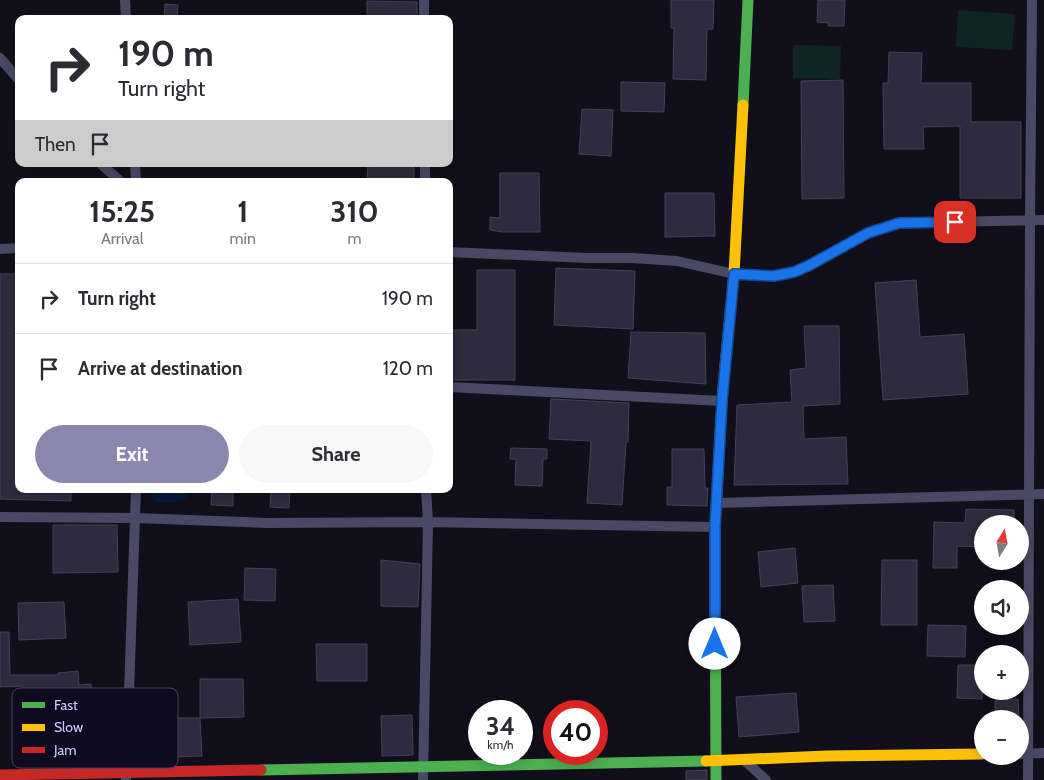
<!DOCTYPE html>
<html lang="en">
<head>
<meta charset="utf-8">
<style>
	body { margin:0; font-family:Cabin,sans-serif; background:#f7f7f7; color:#2b2b33; height:100vh; display:flex; flex-direction:column; font-size:19px; white-space:nowrap }
	* { box-sizing:border-box; margin:0 }
	p { font-size:16px; color:#7c7c81 }
	.icon { flex:none; width:28px; height:28px; fill:none; stroke:currentColor; stroke-width:2; stroke-linecap:round; stroke-linejoin:round }
	.map { position:relative; flex:1; overflow:hidden }
	.sheet { position:absolute; left:15px; top:178px; width:438px; height:315px; display:flex; flex-direction:column; background:#fff; border-radius:10px; box-shadow:0 2px 12px #0003 }
	.sheet>* { flex:none }
	.banner { position:absolute; left:15px; top:15px; width:438px; height:152px; border-radius:10px; box-shadow:0 2px 12px #0003; background:#fff; color:#2b2b33; overflow:hidden }
	.needle { width:32px; rotate:11deg }
	.controls { position:absolute; left:974px; top:515px; display:grid; gap:10px }
	.controls a { display:grid; place-items:center; width:55px; height:55px; border-radius:50%; background:#fff; box-shadow:0 2px 12px #0003; font-size:25px }
	.speed { position:absolute; left:468px; top:700px; display:flex; gap:10px; font-size:25px; font-weight:700; text-align:center }
	.speed>* { display:grid; place-content:center; width:65px; height:65px; border-radius:50%; background:#fff; box-shadow:0 2px 12px #0003; line-height:1 }
	.speed small { font-size:12px; font-weight:400 }
	.speed .limit { border:8px solid #d22; background:#fff; color:#111 }
	.pin { position:absolute; display:grid; place-items:center; width:42px; height:42px; color:#fff; margin:-21px; border-radius:10px; box-shadow:0 2px 8px #0006 }
	.me { position:absolute; width:55px; margin:-28px; rotate:0deg; stroke-linejoin:round; filter:drop-shadow(0 0 4px #0008) }
	.turn { display:flex; align-items:center; gap:18px; height:105px; padding:0 20px; font-size:22px }
	.turn .icon { width:65px; height:65px; stroke-width:2.5 }
	.turn b { display:block; font-size:35px; line-height:42px }
	.then { display:flex; align-items:center; height:48px; padding:0 20px; background:#0003; gap:10px; font-size:19px }
	.eta { display:flex; justify-content:space-evenly; align-items:center; height:85px; text-align:center }
	.eta b { font-size:30px; font-weight:700; line-height:35px }
	.primary-button { display:flex; gap:10px; margin-top:auto; padding:10px 20px }
	.primary-button a { flex:1; height:58px; border-radius:30px; background:#8c87af; color:#fff; font-size:20px; font-weight:700; line-height:58px; text-align:center }
	.primary-button a+a { background:#f7f7f7; color:#2b2b33 }
	ul { padding:0; list-style:none }
	li { display:flex; align-items:center; gap:15px; height:70px; padding:0 20px; border-top:1px solid #e1e1e2 }
	li div { flex:1 }
	li b { display:block; font-size:19px }
	li em { font-style:normal }
	.map>svg:first-child { display:block }
	.green { fill:#0e2526 }
	.water { fill:#06193a }
	.building { fill:#2f2b3e; stroke:#444059 }
	.lines { fill:none; stroke-linecap:round; stroke-linejoin:round }
	.street { stroke:#4a4964; stroke-width:10 }
	.fast { stroke:#4caf50; stroke-width:11 }
	.slow { stroke:#ffc107; stroke-width:11 }
	.jam { stroke:#c62828; stroke-width:11 }
	.route-casing { stroke:#114b97; stroke-width:12 }
	.route { stroke:#1a73e8; stroke-width:9 }
	.key { fill:#0e0a1f; stroke:#484362; stroke-width:1 }
	.key-label { font-size:14px; fill:#cec8ff }
</style>
</head>
<body>
<div class="map">
<svg width="1044" height="780" viewBox="0 0 1044 780">
	<rect width="100%" height="100%" fill="#110f1a"/>
	<path class="green" d="M958,10L1015,14L1012,50L956,47Z
		M793,45L841,46L840,79L793,78Z"/>
	<path class="water" d="M147,489H186L187,499L172,503L155,502Z"/>
	<path class="building" d="M671,0H714L713,29H707L706,80L673,79L674,28H671Z
		M818,0H845L844,26H828L829,23L817,22Z
		M367,1L417,2V19H367Z
		M165,4L178,5L177,19H164Z
		M889,52L922,53L921,83H971V122H1021V198H960V126L923,127L924,149H884L883,83H888Z
		M843,80L844,198L802,199L801,81Z
		M621,82L665,83L664,112L621,111Z
		M582,109L613,110L611,156L579,154Z
		M368,164H414V181H367Z
		M500,173H539L540,232H503L490,230V217L500,218Z
		M665,193H714L715,236L665,237Z
		M556,268L635,271L633,329L554,325Z
		M477,270H515V380H449V330H477Z
		M0,274H19V489H71V501L0,499Z
		M916,280L920,337L964,334L968,394L883,400L875,283Z
		M804,326H839L840,404L803,406L804,439L846,437L848,484L734,485L737,405L792,402L790,370L806,368Z
		M631,332L705,333L706,384L628,378Z
		M551,399L629,403L628,442H626L622,505L587,503L591,441L549,439Z
		M511,448L547,449V459H543L542,486L515,485L516,459H510Z
		M672,449H704L705,488H708L707,506L667,505V487H672Z
		M212,489H233V506L211,505Z
		M271,489H290L289,508L270,507Z
		M966,509L1014,510V524H982V547L957,546V568H933L934,522L965,523Z
		M53,525H117L118,572L53,573Z
		M795,548L798,583L761,587L758,552Z
		M381,560L420,564L418,607L381,606Z
		M882,560H917V625H881Z
		M245,568L276,569L275,601L244,600Z
		M833,585L835,621L804,622L802,586Z
		M238,599L241,642L190,645L188,602Z
		M64,602L66,638L19,640L18,603Z
		M928,625L966,626L965,657L927,656Z
		M0,632H9L10,675H58V673L78,671L79,685L91,684L92,700L96,699L97,709L54,712V718H47V723H31L29,719H23V686L0,687Z
		M316,644H367V681H317Z
		M958,665H982V699L957,698Z
		M200,679H243L244,717L200,718Z
		M796,693L799,732L739,737L736,697Z
		M1018,699L1019,719H995V700Z
		M412,715L413,755L382,756L381,716Z
		M139,718H200L202,756L139,758Z
		M707,770V780H686V771Z"/>
	<g class="lines">
		<path class="street" d="M125,0L126,19
			M424,0V19
			M0,58L19,80
			M101,164L120,181
			M135,164L136,181
			M425,164V181
			M0,249L19,248
			M449,252L587,258H632L677,261L734,274L774,276L794,272L808,266L868,233L899,223L1044,220
			M449,387L722,401
			M716,503L1044,494
			M0,517L136,518L267,523L428,522L715,527
			M1020,754L1044,753
			M744,760L766,780
			M126,780L136,489
			M423,780L428,522L426,489
			M1028,780L1030,220L1032,0"/>
		<path class="fast" d="M743,105L748,0
			M261,770L706,761
			M716,780L715,527L722,401L725,367"/>
		<path class="slow" d="M725,367L734,274L743,105
			M706,761L827,756L982,754"/>
		<path class="jam" d="M0,775L261,770"/>
	</g>
	<g class="lines">
		<g class="route-casing">
			<path id="route" d="M715,644V528L722,401L734,274L774,276L794,272L808,266L868,233L899,223L955,222"/>
		</g>
		<use href="#route" class="route"/>
	</g>
	<rect x="12" y="688" width="166" height="80" rx="8" class="key"/>
	<rect x="22" y="702" width="23" height="6" fill="#4caf50"/>
	<rect x="22" y="724" width="23" height="7" fill="#ffc107"/>
	<rect x="22" y="747" width="23" height="6" fill="#c62828"/>
	<g class="key-label">
		<text x="54" y="710">Fast</text>
		<text x="54" y="732">Slow</text>
		<text x="54" y="755">Jam</text>
	</g>
</svg>
<div class="controls">
<a><svg class="needle" viewBox="-14 -14 28 28"><path d="M0-13l5 13h-10z" fill="#e53935"/><path d="M0 13l5-13h-10z" fill="#7c7c81"/></svg></a>
<a><svg class="icon" aria-label="sound" viewBox="0 0 24 24"><path d="M4 9h4l5-4v14l-5-4H4zM17 9q2 3 0 6"/></svg></a>
<a>+</a>
<a>−</a>
</div>
<div class="speed"><div>34<small>km/h</small></div><div class="limit">40</div></div>
<div class="pin" style="left:955px;top:222px;background:#d93025"><svg class="icon" aria-label="arrive" viewBox="0 0 24 24"><path d="M6 21V4h12l-3 4 3 4H6"/></svg></div>
<svg class="me" style="left:715px;top:644px" viewBox="-20 -20 40 40"><circle r="19" fill="#fff"/><path d="M0-13L10 11 0 6-10 11z" fill="#1a73e8"/></svg>
<div class="banner">
<div class="turn"><svg class="icon" aria-label="right" viewBox="0 0 24 24"><path d="M7 20v-9h11M14 6l5 5-5 5"/></svg><div><b>190 m</b>Turn right</div></div>
<div class="then">Then<svg class="icon" aria-label="arrive" viewBox="0 0 24 24"><path d="M6 21V4h12l-3 4 3 4H6"/></svg></div>
</div>
<section class="sheet">
<div class="eta">
<div><b>15:25</b><p>Arrival</p></div>
<div><b>1</b><p>min</p></div>
<div><b>310</b><p>m</p></div>
</div>
<ul>
<li><svg class="icon" aria-label="right" viewBox="0 0 24 24"><path d="M7 20v-9h11M14 6l5 5-5 5"/></svg><div><b>Turn right</b></div><em>190 m</em></li>
<li><svg class="icon" aria-label="arrive" viewBox="0 0 24 24"><path d="M6 21V4h12l-3 4 3 4H6"/></svg><div><b>Arrive at destination</b></div><em>120 m</em></li>
</ul>
<div class="primary-button"><a>Exit</a><a>Share</a></div>
</section>
</div>
</body>
</html>
